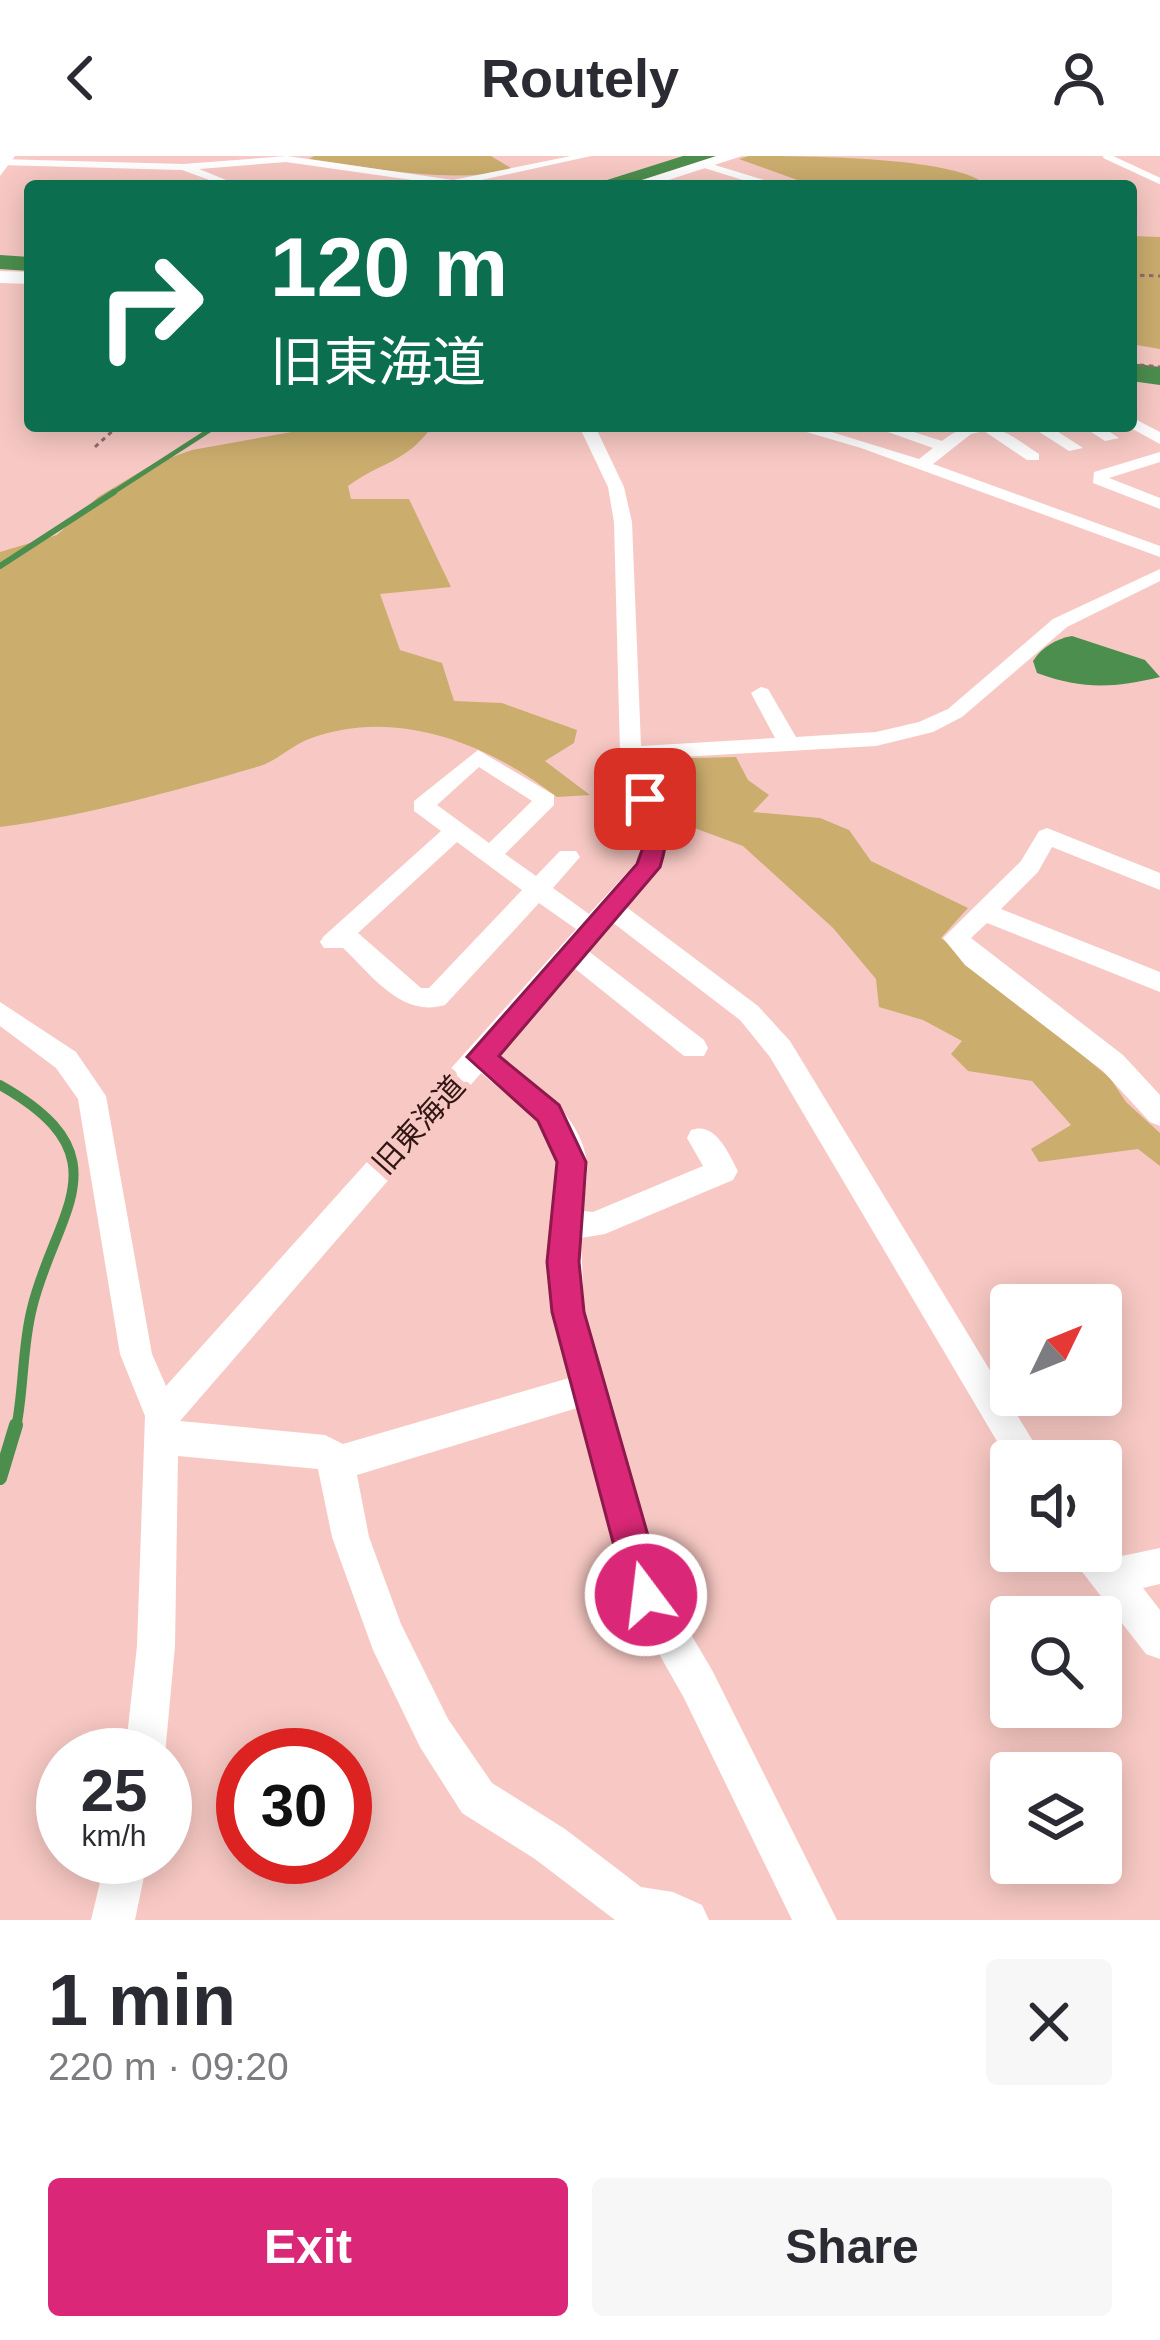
<!DOCTYPE html>
<html lang="en">
<head>
<meta charset="utf-8">
<style>
	body { margin:0; font-family:Arial,"Noto Sans JP",sans-serif; background:#f7f7f7; color:#2b2b33; height:100vh; display:flex; flex-direction:column; font-size:45px; white-space:nowrap }
	* { box-sizing:border-box; margin:0 }
	p { font-size:39px; color:#7c7c81 }
	.icon { flex:none; width:66px; height:66px; fill:none; stroke:currentColor; stroke-width:2; stroke-linecap:round; stroke-linejoin:round }
	.map { position:relative; height:1764px; overflow:hidden }
	.details { display:flex; flex-direction:column; background:#fff; flex:1 }
	.details>* { flex:none }
	.banner { position:absolute; left:24px; top:24px; width:1113px; height:252px; border-radius:12px; box-shadow:0 6px 30px #0003; background:#0b6e4f; color:#fff; overflow:hidden }
	.needle { width:78px; rotate:47deg }
	.fabs { position:absolute; left:990px; top:1128px; display:grid; gap:24px }
	.fabs a { display:grid; place-items:center; width:132px; height:132px; border-radius:12px; background:#fff; box-shadow:0 6px 30px #0003; font-size:60px }
	.speed { position:absolute; left:36px; top:1572px; display:flex; gap:24px; font-size:60px; font-weight:700; text-align:center }
	.speed>* { display:grid; place-content:center; width:156px; height:156px; border-radius:50%; background:#fff; box-shadow:0 6px 30px #0003; line-height:1 }
	.speed small { font-size:30px; font-weight:400 }
	.speed .limit { border:18px solid #d22; background:#fff; color:#111 }
	.pin { position:absolute; display:grid; place-items:center; width:102px; height:102px; color:#fff; margin:-51px; border-radius:24px; box-shadow:0 6px 18px #0006 }
	.me { position:absolute; width:132px; margin:-66px; rotate:345deg; stroke-linejoin:round; filter:drop-shadow(0 0 9px #0008) }
	.turn { display:flex; align-items:center; gap:42px; height:252px; padding:0 48px; font-size:54px }
	.turn .icon { width:156px; height:156px; stroke-width:2.5 }
	.turn b { display:block; font-size:84px; line-height:102px }
	.round { display:grid; place-items:center; flex:none; width:126px; height:126px; border-radius:12px; background:#f7f7f7 }
	.head { display:flex; align-items:center; justify-content:space-between; height:204px; padding:0 48px }
	h1 { font-size:72px; font-weight:600; line-height:90px }
	.action { display:flex; gap:24px; margin-top:auto; padding:24px 48px }
	.action a { flex:1; height:138px; border-radius:12px; background:#db2777; color:#fff; font-size:48px; font-weight:600; line-height:138px; text-align:center }
	.action a+a { background:#f7f7f7; color:#2b2b33 }
	header { display:flex; justify-content:space-between; align-items:center; height:156px; padding:0 48px; background:#fff; font-size:54px; font-weight:600 }
	.map>svg:first-child { display:block }
	.green { fill:#cbad6e }
	.water { fill:#4c8e4e }
	.lines { fill:none; stroke-linecap:round; stroke-linejoin:round }
	.stream-far3 { stroke:#4c8e4e; stroke-width:4.5 }
	.stream-far2 { stroke:#4c8e4e; stroke-width:6 }
	.stream-far1 { stroke:#4c8e4e; stroke-width:10 }
	.stream { stroke:#4c8e4e; stroke-width:14 }
	.river { fill:#4c8e4e; fill-rule:evenodd }
	.path { stroke:#926d6a; stroke-width:3; stroke-dasharray:4.5 4.5; stroke-linecap:butt }
	.service { stroke:#fff; stroke-width:6 }
	.minor { fill:#fff; fill-rule:evenodd }
	.trunk { fill:#fff; fill-rule:evenodd }
	.route { fill:#db2777; stroke:#8e194d; stroke-width:3 }
	.labels { text-anchor:middle; stroke-width:12; stroke-linejoin:round; paint-order:stroke }
	.street-label { font-size:30px; fill:#311614; stroke:#f8c9c4 }
</style>
</head>
<body>
<header><svg class="icon" aria-label="back" viewBox="0 0 24 24"><path d="M15 5l-7 7 7 7"/></svg>Routely<svg class="icon" aria-label="person" viewBox="0 0 24 24"><circle cx="12" cy="8" r="4"/><path d="M4 21q1-7 8-7t8 7"/></svg></header>
<div class="map">
<svg width="1160" height="1764" viewBox="0 0 1160 1764">
	<rect width="100%" height="100%" fill="#f8c9c4"/>
	<path class="green" d="M314,0H491L514,14C445,28 377,12 309,3Z
		M749,0C796,0 960,0 987,30H814L739,3Z
		M1131,80L1160,81V193L1131,188Z
		M325,270L432,271C404,308 384,304 348,330L351,343H409L451,431L380,438L400,494L442,507L454,545L502,547L577,574L574,587L545,605L590,639L557,641C489,588 395,550 309,583C291,590 278,604 260,610C174,635 89,659 0,671V396L57,379L98,341L153,308L192,294Z
		M736,601L748,624L769,639L753,656L820,662L849,674L871,705L968,752L941,782L1110,922L1126,946L1160,977V1010L1138,993L1039,1006L1031,993L1071,969L1032,925L968,915L951,898L962,885L923,864L879,851L876,823L833,772L743,690L670,663C671,642 656,627 655,603Z"/>
	<path class="water" d="M1072,480L1145,504L1160,521C1114,532 1083,534 1037,517L1033,505C1042,491 1056,483 1072,480Z"/>
	<g class="lines">
		<path class="stream-far3" d="M109,339L216,270"/>
		<path class="stream-far2" d="M0,410L114,336"/>
		<path class="stream-far1" d="M0,929C128,1001 55,1056 32,1152C22,1191 24,1233 16,1272"/>
		<path class="stream" d="M0,1322L16,1269"/>
		<path class="river" d="M683,0H716L623,30H588Z
			M0,99L30,101V115L0,113Z
			M1131,207L1160,211V229L1131,225Z"/>
		<path class="path" d="M1131,119L1160,120
			M1131,208L1160,211
			M95,291L118,270"/>
		<path class="service" d="M1106,0L1160,25"/>
		<path class="minor" d="M287,0L453,24L571,0H591L454,30L286,6L199,13L241,30H226L182,14L0,9V3L183,8Z
			M705,6L777,28L778,30H762L701,11Z
			M1131,261L1160,276V288L1127,270H1131Z
			M579,270H595L624,331L632,366L641,590L775,582L751,537L761,531L768,533L796,581L876,576L919,566L948,553L1053,463L1160,413V425L1067,471L962,561L933,576L876,590L644,603C672,686 685,680 625,750L758,850L790,885L1045,1305H1011V1309L770,901L740,864L612,766L587,794L704,884L708,892L704,900H684L573,811L497,898C532,927 581,957 587,1007C588,1022 584,1040 583,1055L593,1056L703,1010L687,982L691,974C715,965 728,996 738,1015L733,1024L605,1078L581,1082L584,1156L663,1431L712,1514L837,1764H792L684,1542L633,1452L577,1252L357,1319L369,1381L401,1468L448,1563L492,1627L565,1673L641,1731L673,1736L702,1749L709,1764H615L535,1703L462,1657L420,1591L373,1494L332,1381L318,1313L178,1300L175,1490L165,1599H125L137,1490L145,1260L120,1198L78,943L56,912L0,870V846L76,896L106,940L152,1198L166,1230L576,773L539,747L445,849C401,862 372,819 343,792H324L320,786L324,780L441,675L414,655V645L478,594L554,639V649L505,698L536,720L560,695H576L580,701L553,732L589,758L644,698L646,680L620,597L614,366L608,331ZM479,611L532,645L489,687L437,649ZM457,686L522,734L429,832H421L358,777ZM481,917L539,965L557,1006L547,1106L552,1156L569,1222L343,1288L325,1279L180,1265Z
			M786,270H812L919,303L933,292L871,270H895L942,285C981,255 1003,274 1039,298V304H1027L984,275L971,278L933,308L1160,390V401L861,292Z
			M1030,270H1049L1083,292L1069,295Z
			M1082,270H1101L1119,282L1105,285Z
			M1160,296V306L1109,322L1160,342V353L1093,327L1094,316Z
			M1047,672L1160,717V734L1052,691L1038,716L1001,753L1160,816V836L987,767L971,782L1123,899L1160,939V970L1150,966L1103,915L965,809L943,782L1021,705L1039,675Z
			M1101,1382L1117,1401L1160,1392V1428L1143,1432L1160,1454V1503L1146,1498L1076,1408L1071,1395H1101Z
			M106,1701H148L135,1764H91Z"/>
		<path class="trunk" d="M0,0H15L0,20Z
			M717,0H742L650,30H624Z
			M0,115L30,116V128L0,127Z"/>
	</g>
	<path class="route" d="M645,636C674,649 668,686 660,711L499,900L559,949L586,1006L579,1106L584,1156L665,1439L659,1453L646,1458L632,1453L627,1439L552,1156L547,1106L557,1006L538,965L467,901L637,708L647,680L634,643Z"/>
	<g class="labels">
		<g class="street-label">
			<text transform="translate(419 969) rotate(-48)" y="10">旧東海道</text>
		</g>
	</g>
</svg>
<div class="fabs">
<a><svg class="needle" viewBox="-14 -14 28 28"><path d="M0-13l5 13h-10z" fill="#e53935"/><path d="M0 13l5-13h-10z" fill="#7c7c81"/></svg></a>
<a><svg class="icon" aria-label="sound" viewBox="0 0 24 24"><path d="M4 9h4l5-4v14l-5-4H4zM17 9q2 3 0 6"/></svg></a>
<a><svg class="icon" aria-label="search" viewBox="0 0 24 24"><circle cx="10" cy="10" r="6"/><path d="M15 15l6 6"/></svg></a>
<a><svg class="icon" aria-label="layers" viewBox="0 0 24 24"><path d="M12 4l9 5-9 5-9-5zM3 14l9 5 9-5"/></svg></a>
</div>
<div class="speed"><div>25<small>km/h</small></div><div class="limit">30</div></div>
<div class="pin" style="left:645px;top:643px;background:#d93025"><svg class="icon" aria-label="arrive" viewBox="0 0 24 24"><path d="M6 21V4h12l-3 4 3 4H6"/></svg></div>
<svg class="me" style="left:646px;top:1439px" viewBox="-20 -20 40 40"><circle r="17" fill="#db2777" stroke="#fff" stroke-width="3"/><path d="M0-11L8 9 0 5-8 9z" fill="#fff"/></svg>
<div class="banner">
<div class="turn"><svg class="icon" aria-label="right" viewBox="0 0 24 24"><path d="M7 20v-9h11M14 6l5 5-5 5"/></svg><div><b>120 m</b>旧東海道</div></div>
</div>
</div>
<section class="details">
<div class="head"><div><h1>1 min</h1><p>220 m · 09:20</p></div><a class="round"><svg class="icon" aria-label="close" viewBox="0 0 24 24"><path d="M6 6l12 12M18 6L6 18"/></svg></a></div>
<div class="action"><a>Exit</a><a>Share</a></div>
</section>
</body>
</html>
